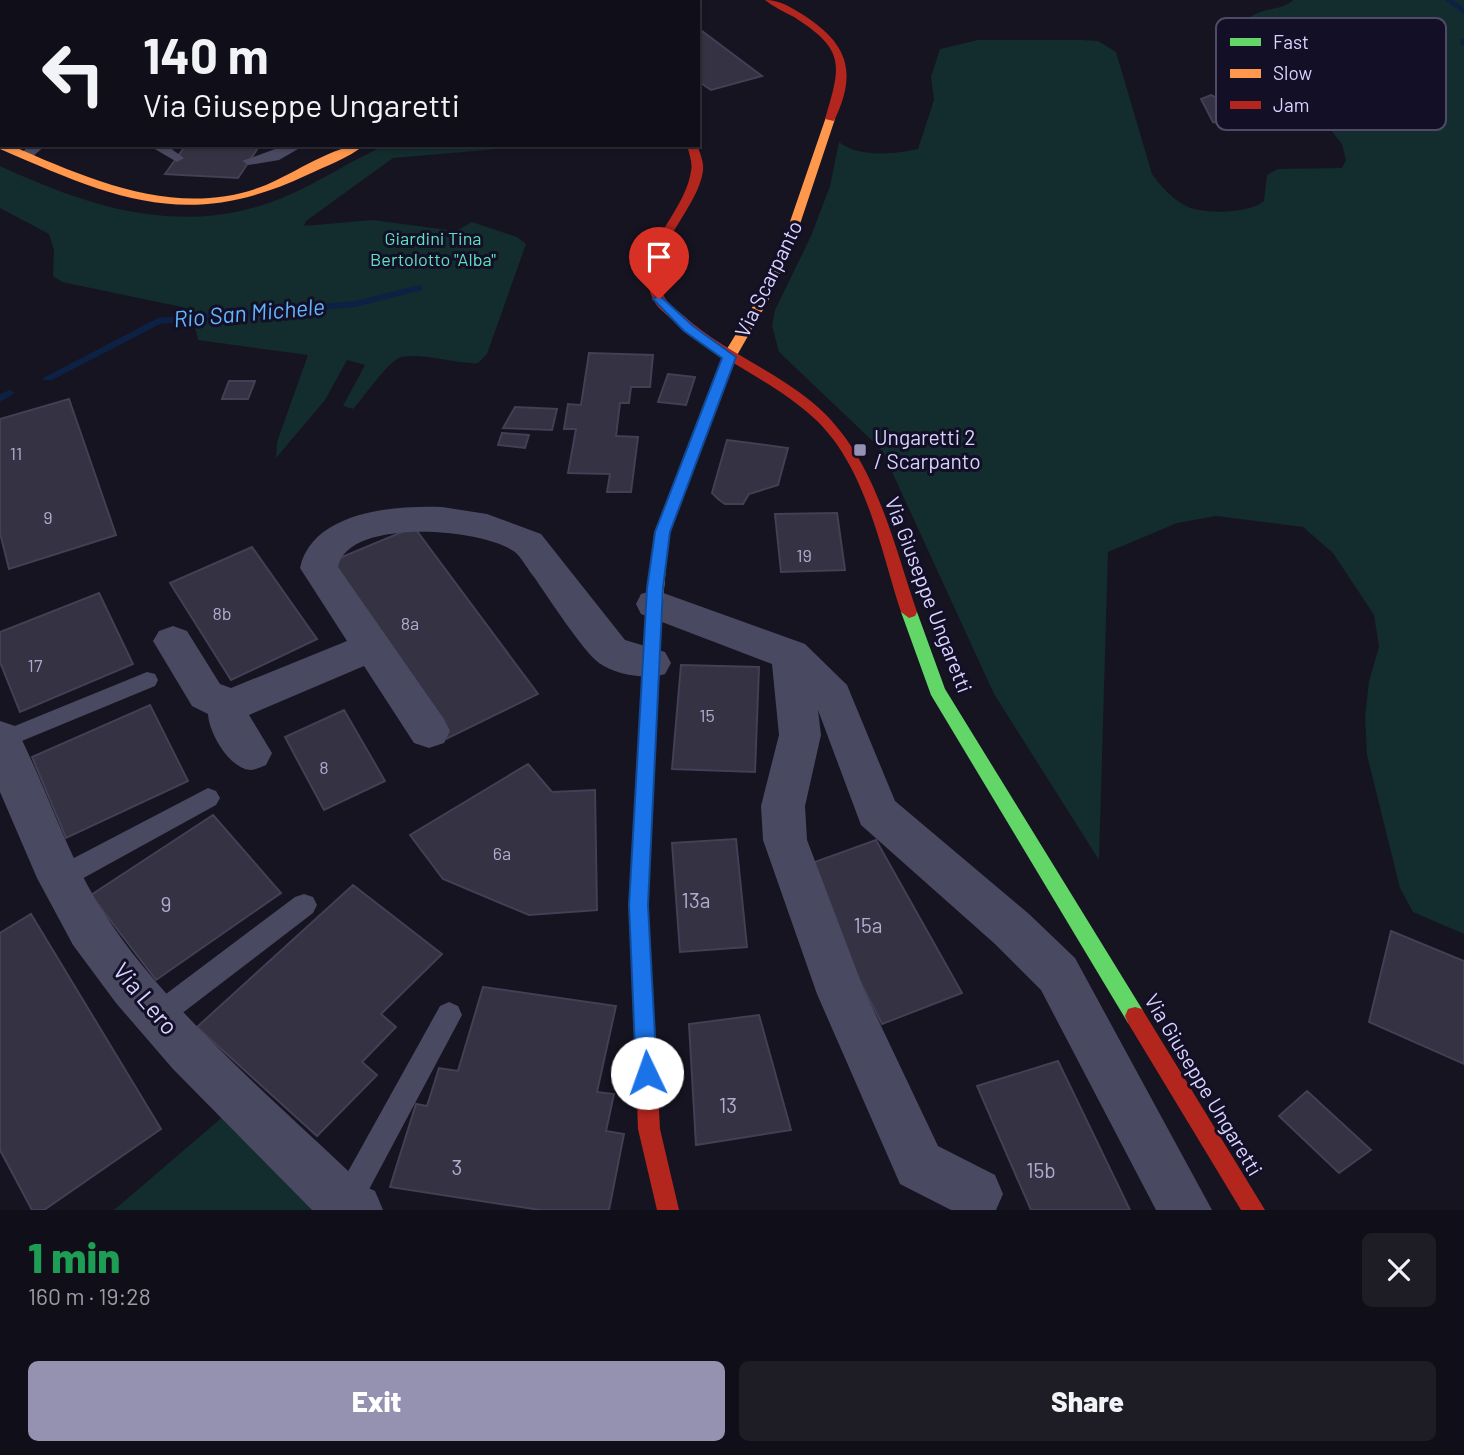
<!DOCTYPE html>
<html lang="en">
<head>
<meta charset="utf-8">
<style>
	body { margin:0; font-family:Barlow,sans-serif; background:#1e1d26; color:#f1f3f6; height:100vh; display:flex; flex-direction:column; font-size:26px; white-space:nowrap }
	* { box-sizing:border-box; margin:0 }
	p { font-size:23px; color:#9c9ca2 }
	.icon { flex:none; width:38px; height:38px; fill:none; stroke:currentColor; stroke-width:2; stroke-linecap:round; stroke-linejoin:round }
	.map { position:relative; height:1210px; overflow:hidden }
	.panel { display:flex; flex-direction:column; background:#100f19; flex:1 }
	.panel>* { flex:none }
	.guide { position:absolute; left:0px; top:0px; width:700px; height:147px; box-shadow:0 2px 5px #0004,0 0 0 2px #302f38; background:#100f19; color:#f1f3f6; overflow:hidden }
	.pin { position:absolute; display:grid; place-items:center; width:60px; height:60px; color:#fff; margin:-72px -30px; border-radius:50% 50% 50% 0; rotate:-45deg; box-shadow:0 0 7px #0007 }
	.pin .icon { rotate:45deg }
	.me { position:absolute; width:77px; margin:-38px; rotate:357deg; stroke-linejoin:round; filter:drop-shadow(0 0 5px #0008) }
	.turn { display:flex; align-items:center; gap:24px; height:147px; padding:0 28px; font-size:32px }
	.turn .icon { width:91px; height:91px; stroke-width:2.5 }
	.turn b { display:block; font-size:49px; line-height:60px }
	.round { display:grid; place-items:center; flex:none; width:74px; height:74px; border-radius:10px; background:#1e1d26 }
	.headline { display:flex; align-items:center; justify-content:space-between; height:119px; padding:0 28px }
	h1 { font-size:42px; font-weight:800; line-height:52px; color:#1e9e55 }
	.action { display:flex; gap:14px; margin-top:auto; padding:14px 28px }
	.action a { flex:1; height:80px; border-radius:10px; background:#9591b1; color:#fff; font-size:28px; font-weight:800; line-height:80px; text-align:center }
	.action a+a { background:#1e1d26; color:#f1f3f6 }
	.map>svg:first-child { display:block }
	.green { fill:#132c2d }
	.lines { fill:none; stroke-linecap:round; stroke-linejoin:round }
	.stream { fill:#0d2144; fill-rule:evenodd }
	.building { fill:#343243; stroke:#433f54; stroke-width:2 }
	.lane { fill:#4a4962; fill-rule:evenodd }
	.street { fill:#4a4962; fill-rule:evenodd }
	.fast { fill:#63d668; fill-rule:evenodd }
	.slow { fill:#ff974d; fill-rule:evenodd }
	.jam { fill:#b3261e; fill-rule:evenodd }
	.route { fill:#1a73e8; stroke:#114b97; stroke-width:2 }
	.poi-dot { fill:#9591b1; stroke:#130f26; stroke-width:2.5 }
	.labels { text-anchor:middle; stroke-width:6; stroke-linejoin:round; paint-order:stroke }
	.far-park-label { font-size:18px; fill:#5fe0c0; stroke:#130f26 }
	.number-label { font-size:18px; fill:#b0acd0 }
	.street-label { font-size:21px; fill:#d9d4ff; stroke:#130f26 }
	.poi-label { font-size:21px; fill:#d9d4ff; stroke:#130f26; text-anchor:start }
	.near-number-label { font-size:21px; fill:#b0acd0 }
	.water-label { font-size:23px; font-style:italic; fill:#62b6ff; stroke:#130f26 }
	.near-street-label { font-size:24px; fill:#d9d4ff; stroke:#130f26 }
	.key { fill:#130f26; stroke:#4e4a67; stroke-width:2 }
	.key-label { font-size:19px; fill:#d9d4ff }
</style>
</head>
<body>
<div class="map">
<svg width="1464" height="1210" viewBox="0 0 1464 1210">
	<rect width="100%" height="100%" fill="#161421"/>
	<path class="green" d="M1293,0H1464V934L1413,912L1400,888L1367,755L1365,717L1369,681L1379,647L1374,615L1333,553L1303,527L1216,516L1177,523L1108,552L1099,860L994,694L882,450L779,352L772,326L775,310L811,236L830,186L839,142C859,158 895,154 918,149L934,100L931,77L940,49L978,40H1082L1098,41L1116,52L1152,174C1161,186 1170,197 1184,205C1201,215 1249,214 1264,201L1267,175L1278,169L1342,168L1346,160L1342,144L1322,119L1289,64L1249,18C1263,7 1282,11 1293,0Z
		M386,145H546L393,158L306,221L304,226L372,220L456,231L472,222L517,237L526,244L487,354L478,363C457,365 414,350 397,359C384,367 364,397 353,409L343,406L365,365L347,360L325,400L276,458L277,442L308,355L198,340L192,313L182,307L62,282L53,276L54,250L49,234L0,208V166C91,208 184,238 282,198C318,183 350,161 386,145Z
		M226,1114L316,1210H114Z"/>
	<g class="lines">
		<path class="stream" d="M1445,0H1453L1464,8V14Z
			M1461,39H1464V46L1460,44Z
			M419,285L422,286V290L355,307L160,324L52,380H44L43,378L158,318L355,301Z
			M10,390L15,393L0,402V394Z"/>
	</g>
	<path class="building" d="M269,0H333L267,2Z
		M392,0H505L507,2H391Z
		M613,0H679L682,2H615Z
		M698,28L762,76L711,90L698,81Z
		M1211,95L1224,102L1234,121L1226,124L1213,122L1201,99Z
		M186,145H260L238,178L165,174Z
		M589,353L653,355L650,387H631L629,403H620L616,436L638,437L631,492H607L610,474L568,473L576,429H564L568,404L581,405Z
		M668,374L695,377L686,405L658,402Z
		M229,381H255L248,399H222Z
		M69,399L116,535L9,569L0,533V419Z
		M515,407L557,409L552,430L503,428Z
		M502,433L529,435L525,448L498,445Z
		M727,440L788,448L778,485L749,494L743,504H725L718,499L712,493Z
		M837,513L845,570L781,572L775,514Z
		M414,527L538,694L446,739L330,562Z
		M252,547L317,639L231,680L170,583Z
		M99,593L133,664L20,712L0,662V632Z
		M681,665L759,667L755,772L672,769Z
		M150,705L188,781L66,838L32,757Z
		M344,710L385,781L324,810L285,737Z
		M528,764L552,792L595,790L597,910L529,915L443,879L410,835Z
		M213,815L281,893L156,980L91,895Z
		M736,839L747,947L680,952L672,843Z
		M876,840L962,993L882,1024L801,867Z
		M353,885L442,954L381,1014L396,1027L362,1062L377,1075L317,1136L197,1027Z
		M31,914L161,1129L44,1210H32L0,1150V933Z
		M1391,931L1464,961V1064L1369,1022Z
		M483,987L616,1006L597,1092L614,1094L606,1131L624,1134L609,1210H540L390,1187L416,1104L427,1106L439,1068L458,1071Z
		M759,1015L791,1130L696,1145L689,1024Z
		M1058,1061L1130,1210H1031L977,1086Z
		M1307,1091L1371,1150L1339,1173L1279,1116Z"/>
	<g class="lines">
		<path class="lane" d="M147,0H159L146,2Z
			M195,0H208L194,2Z
			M346,0H358L345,2Z
			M30,145H46L31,158H21L19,155Z
			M148,145H166L184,158L177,162Z
			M286,145H305L279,160L249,165L242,161Z
			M147,672L155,674L158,680L155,686L0,750V732Z
			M208,788L216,791L220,798L216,805L69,886L60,889L51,886L48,878L51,870Z
			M304,894L313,897L317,905L313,913L168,1024L159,1028L150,1024L146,1015L150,1006L295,897Z
			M449,1002L458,1006L462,1015L358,1210H332L330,1205L335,1195L440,1006Z"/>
		<path class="street" d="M530,0H553L554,2H531Z
			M442,507L487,514L541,534L625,640L665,652L671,663L665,674C646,680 616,675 599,663C582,650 548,597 534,577C528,570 522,558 515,552C484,528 347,517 338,567L444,719L450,731L444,743L429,748L414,743L364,666L249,715L272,753L266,765C261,767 255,770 250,770C229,768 209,733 208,714L192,706L153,641L159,631L173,626L187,631L220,684L231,688L347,641L300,568C312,511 396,505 442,507Z
			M655,590L805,644L847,685L895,801L1029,914L1075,958L1212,1210H1156L1041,990L995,944L861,825L818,710L821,735L805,806L807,840L864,990L938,1146L995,1175L1003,1194L996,1210H951L900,1184L817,994L763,840L761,806L779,735L772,664L641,614L636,604L641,594Z
			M0,721L15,726C47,788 66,854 104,913C167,1011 280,1105 364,1186L375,1191L383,1210H312L173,1069L116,1003L73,945L37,878L0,792Z"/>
		<path class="fast" d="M909,606L917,612L945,689L1142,1009L1145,1016L1142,1023L1135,1025L1128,1023L931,695L901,612Z"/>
		<path class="slow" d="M2,20V28L0,29V21Z
			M826,117L835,119L794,242L768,301L736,357L669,532L662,612L660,616H648L646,612L655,532L722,357L756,301L783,242Z
			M0,142L2,145H10C91,180 178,220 266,185C295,173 334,145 364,145C349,158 326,166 307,175C187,232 113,198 0,149Z"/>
		<path class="jam" d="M765,0C781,0 792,8 805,16C849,45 857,73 834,121L825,119C841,65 846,50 794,17C784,12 774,7 765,0Z
			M687,145H697C700,153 704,162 703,171C697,213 640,254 665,298C669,305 678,311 684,316C723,351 772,369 812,402C874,453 892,539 917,612L915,616L909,618L901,612C880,548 866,467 815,419C773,380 718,360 675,322C667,315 657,308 653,299C630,252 685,215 691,171C693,163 689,154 687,145Z
			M654,606L662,612L648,905L660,1129L679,1210H657L638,1129L630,905L646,612Z
			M1135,1007L1142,1009L1265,1210H1241L1128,1023L1125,1016L1128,1009Z"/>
	</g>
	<path class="route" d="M659,295L693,326L736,357L670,532L663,588L648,905L657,1073L654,1080L647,1083L639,1080L636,1073L629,905L647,588L655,532L722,358L684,331L653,299Z"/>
	<rect class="poi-dot" x="853" y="443" width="14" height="14" rx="3.5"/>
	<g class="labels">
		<g class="far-park-label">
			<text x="433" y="245">Giardini Tina<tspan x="433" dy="21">Bertolotto "Alba"</tspan></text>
		</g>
		<g class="number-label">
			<text x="16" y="460">11</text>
			<text x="48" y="524">9</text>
			<text x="804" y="562">19</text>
			<text x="222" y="620">8b</text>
			<text x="410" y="630">8a</text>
			<text x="35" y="672">17</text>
			<text x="707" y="722">15</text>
			<text x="324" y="774">8</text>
			<text x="502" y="860">6a</text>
		</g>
		<g class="street-label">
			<text transform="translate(769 279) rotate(-64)" y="7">Via Scarpanto</text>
			<text transform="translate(928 595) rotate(69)" y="7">Via Giuseppe Ungaretti</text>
			<text transform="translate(1203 1085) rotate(59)" y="7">Via Giuseppe Ungaretti</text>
		</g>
		<g class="poi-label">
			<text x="874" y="445">Ungaretti 2<tspan x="874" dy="24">/ Scarpanto</tspan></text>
		</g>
		<g class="near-number-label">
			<text x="696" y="908">13a</text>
			<text x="166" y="912">9</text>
			<text x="868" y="933">15a</text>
			<text x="728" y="1113">13</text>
			<text x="457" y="1175">3</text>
			<text x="1041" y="1178">15b</text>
		</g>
		<g class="water-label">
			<text transform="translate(249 313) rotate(-5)" y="8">Rio San Michele</text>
		</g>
		<g class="near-street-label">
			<text transform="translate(145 999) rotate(50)" y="8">Via Lero</text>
		</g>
	</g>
	<rect x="1216" y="18" width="230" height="112" rx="10" class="key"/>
	<rect x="1230" y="38" width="31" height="8" fill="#63d668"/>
	<rect x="1230" y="69" width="31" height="9" fill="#ff974d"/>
	<rect x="1230" y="101" width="31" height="8" fill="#b3261e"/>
	<g class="key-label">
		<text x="1273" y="49">Fast</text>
		<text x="1273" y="80">Slow</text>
		<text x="1273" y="112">Jam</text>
	</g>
</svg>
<div class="pin" style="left:659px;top:299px;background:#d93025"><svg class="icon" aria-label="arrive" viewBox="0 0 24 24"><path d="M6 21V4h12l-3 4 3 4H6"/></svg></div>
<svg class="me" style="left:647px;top:1073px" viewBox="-20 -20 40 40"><circle r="19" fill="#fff"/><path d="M0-13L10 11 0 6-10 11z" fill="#1a73e8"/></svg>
<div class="guide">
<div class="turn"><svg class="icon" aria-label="left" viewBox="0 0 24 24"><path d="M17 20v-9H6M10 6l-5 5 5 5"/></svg><div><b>140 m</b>Via Giuseppe Ungaretti</div></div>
</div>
</div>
<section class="panel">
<div class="headline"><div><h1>1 min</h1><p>160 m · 19:28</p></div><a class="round"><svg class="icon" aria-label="close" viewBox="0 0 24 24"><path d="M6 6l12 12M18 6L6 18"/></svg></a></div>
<div class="action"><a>Exit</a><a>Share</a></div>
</section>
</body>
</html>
